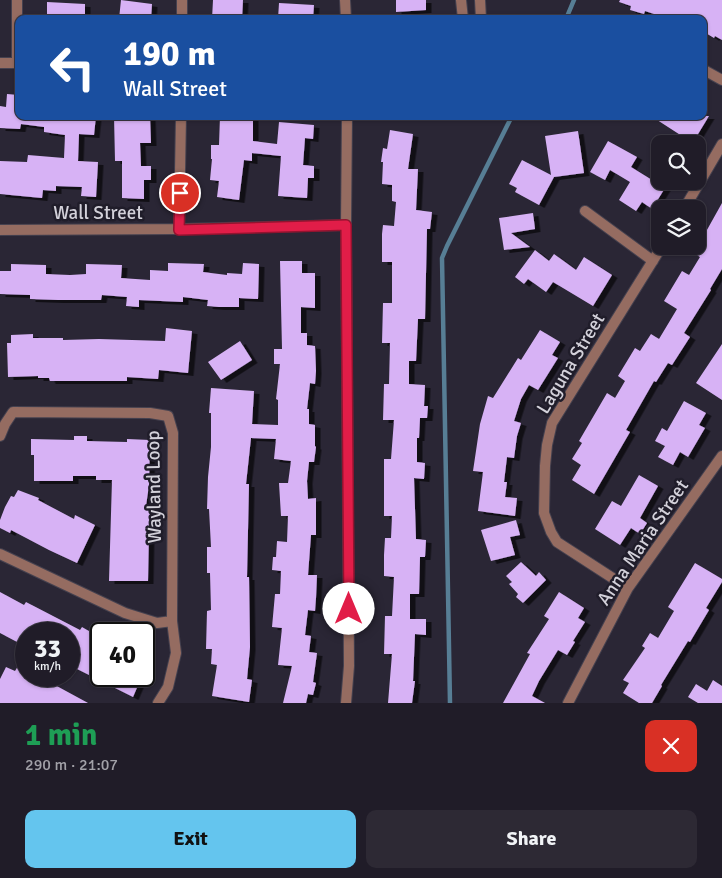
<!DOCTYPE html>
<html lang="en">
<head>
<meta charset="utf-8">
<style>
	body { margin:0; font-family:Signika,sans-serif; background:#2d2934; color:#f1f3f6; height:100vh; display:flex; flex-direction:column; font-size:19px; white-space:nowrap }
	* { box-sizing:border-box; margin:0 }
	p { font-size:16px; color:#a2a1a8 }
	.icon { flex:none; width:28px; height:28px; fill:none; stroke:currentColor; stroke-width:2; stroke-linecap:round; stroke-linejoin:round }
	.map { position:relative; height:703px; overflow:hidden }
	.side { display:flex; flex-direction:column; background:#201c28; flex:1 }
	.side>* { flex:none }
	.banner { position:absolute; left:15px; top:15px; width:692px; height:105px; border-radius:10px; box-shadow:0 1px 4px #0004,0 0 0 1px #3d3a45; background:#1a4fa0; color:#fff; overflow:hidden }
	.tools { position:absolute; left:651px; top:135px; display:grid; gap:10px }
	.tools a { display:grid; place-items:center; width:55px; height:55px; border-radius:10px; background:#201c28; box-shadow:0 1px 4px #0004,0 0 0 1px #3d3a45; font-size:25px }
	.speed { position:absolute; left:15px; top:622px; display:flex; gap:10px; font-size:25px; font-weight:700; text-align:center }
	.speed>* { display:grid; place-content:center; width:65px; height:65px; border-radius:50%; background:#201c28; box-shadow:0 1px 4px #0004,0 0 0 1px #3d3a45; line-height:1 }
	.speed small { font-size:12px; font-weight:400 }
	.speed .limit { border:2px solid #111; border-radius:8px; background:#fff; color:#111 }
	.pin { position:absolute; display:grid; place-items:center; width:42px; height:42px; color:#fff; margin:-21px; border:2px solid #fff; border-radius:50%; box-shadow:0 1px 5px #0007 }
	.me { position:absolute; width:55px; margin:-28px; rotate:0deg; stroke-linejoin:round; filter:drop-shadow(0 0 4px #0008) }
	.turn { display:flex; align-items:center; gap:18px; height:105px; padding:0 25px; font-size:22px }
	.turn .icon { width:65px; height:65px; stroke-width:2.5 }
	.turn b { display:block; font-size:35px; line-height:42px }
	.round { display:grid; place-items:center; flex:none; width:52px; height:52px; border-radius:10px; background:#2d2934 }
	.head { display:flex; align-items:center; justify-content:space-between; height:85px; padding:0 25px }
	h1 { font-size:30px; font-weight:800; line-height:38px; color:#1e9e55 }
	.cta { display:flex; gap:10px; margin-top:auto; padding:10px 25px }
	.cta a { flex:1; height:58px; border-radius:10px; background:#64c5ee; color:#111; font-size:20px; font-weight:800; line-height:58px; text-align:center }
	.cta a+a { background:#2d2934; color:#f1f3f6 }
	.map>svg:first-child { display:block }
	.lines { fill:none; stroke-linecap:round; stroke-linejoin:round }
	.stream { stroke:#577e95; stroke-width:4.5 }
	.building { fill:#d7b2f5; filter:url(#shadow) }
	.minor-casing { stroke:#45414f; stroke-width:12 }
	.tertiary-casing { stroke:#45414f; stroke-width:12 }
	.minor { stroke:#956c61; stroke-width:10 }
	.tertiary { stroke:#956c61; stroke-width:10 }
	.route-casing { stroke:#92132f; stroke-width:12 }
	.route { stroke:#e11d48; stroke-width:9 }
	.labels { text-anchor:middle; stroke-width:5; stroke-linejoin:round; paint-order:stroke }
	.street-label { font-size:19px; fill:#d3d1da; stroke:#201d2a }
</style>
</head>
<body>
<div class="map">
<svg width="722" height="703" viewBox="0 0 722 703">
	<defs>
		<filter id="shadow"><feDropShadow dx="5.5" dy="3" stdDeviation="0" flood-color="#0009"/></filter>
	</defs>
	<rect width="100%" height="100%" fill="#2a2635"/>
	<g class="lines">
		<path class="stream" d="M566,19L574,0
			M450,703L442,258L447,246L512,116"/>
	</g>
	<path class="building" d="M121,0L152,4L151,19H119Z
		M213,0H243L242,19H212Z
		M396,0H426V10L396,12Z
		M620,0H722V40L715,36L714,38L704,32V19H669L645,11L644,14L630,10L631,6L619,2Z
		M47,2L85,4V19L47,18Z
		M279,3L314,5L313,19H278Z
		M7,94L19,95V116H96L94,135L79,134L78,161L98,162L96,197L81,196L82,187L56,186V191L43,190L42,198L0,194V161L27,162L28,155L64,158L65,135L44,132V127L21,124L20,129L0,128V106L6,107Z
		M114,116H150L151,143H140L141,166H151V180H144V199L122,198V161H115Z
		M220,116H253V141L277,144L279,122L314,125L313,139L305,138L303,165L314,166V178H308L307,198L278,196L281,156L252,153V161L244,160L239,200L217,197L219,181L210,180L212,159H211V145H219Z
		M651,116H709L695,139L688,134L685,138Z
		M390,130L413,134L408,169H418L416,210L432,212L430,229H427L425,319H418L416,361H409V384L425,385L424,406H428L427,418H420L419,438H417V462L425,463L424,479L414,478L416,539L426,540L425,557H420L419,594H410V619H426V635L415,634L413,681H415L412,703H388L392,654H384L385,616H392L394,577L384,576V555L385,538H391L392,516H384V459H391L394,420H383L384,384H389L390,343H382L383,303H392V262H382V234L383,225L394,226L396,202L392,201V185L382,184L383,162H381L383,148L387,149Z
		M578,131L584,173L554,177L539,205L515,192L517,188L509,184L522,160L551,175L545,136Z
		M608,141L637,157L631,167L665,188L652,209L642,202L636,211L619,200L630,182L610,170L605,180L590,172Z
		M722,203V269L710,289L711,290L684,333L690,337L672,365L668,363L656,382L654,381L626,430L630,432L594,494L572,480L581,465L572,459L582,443L579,441L607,393L615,398L625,381L618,376L635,348L640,351L651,334L659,339L677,309L664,301L682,271L689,275L700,257L692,252L698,246Z
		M533,213L535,229L511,233L530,247L504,250L499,218Z
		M535,250L549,261L554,254L576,270L584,257L612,275L593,306L553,282L546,292L528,279L524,284L515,277Z
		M280,261H302V273H315V308L301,307V333H307V345L315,346L316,371L315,384L310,383L307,409H309V424L315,425V446L316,447L314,462H309L307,481L308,499L316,498V535H311L308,575H317L316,598L315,611L308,610L305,635L311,636L309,652L317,653L313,682L316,683L313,695L308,694L306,703H283L292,666L278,665L282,628L272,627L275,594H280L281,571L272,570L273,557H276L277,541L287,542L288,516H281L279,483H288L291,461L274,459L276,439L251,438L246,484H249L247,577H249L250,647L247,679L252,680L249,702L212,696L217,665L211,664L212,649H206L207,611L211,610L210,573H207V547H211L209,509H207L208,477L211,447V413H209L211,388L254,391L252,424L278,425V400L276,399L280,364H274V349H282Z
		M168,263L204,264L203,272L227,275V273L242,274L243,263L259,264L258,299L239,298V307H219L207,306L208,300L183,297V302L139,300V307L126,306L127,297L102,295L101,300H58L30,299V295L0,294V271H11V264L46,265V274L70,275L86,274V264L122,265L121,278L150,280V270L168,271Z
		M166,328L192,331L188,373L159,370L158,379L127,377V381H50L49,378H38V376L8,377L7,343H11V335L33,334V338H63V340L99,339L165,341Z
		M540,330L560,342L552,355L558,358L538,390L529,385L521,399L514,421L521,423L517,436L514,458L507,457L504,482H507L505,497L517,498L515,516L478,511L483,472L473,471L480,424L488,396L493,398L518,358L521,360Z
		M240,341L252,360L221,380L208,362Z
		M722,344V400L696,383Z
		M684,401L706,413L699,425L705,428L688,457L680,452L673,465L658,457L665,446L655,441L662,428L667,431Z
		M74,436H87V441L127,442V439L150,440L149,485L146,506L151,507L149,530L148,581H109L112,480H96V476H73V481H34V455H31V439L74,440Z
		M639,475L658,486L640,518L647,523L640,534L631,528L620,545L595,529L612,501L621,506Z
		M18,490L39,498L38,500L74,519L75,515L95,525L77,563L49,550L11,530L10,533L0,528V520L5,507L11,496L14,497Z
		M516,520L520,535L510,537L515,555L491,561L481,530Z
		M521,562L536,576L539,572L546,580L523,603L516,597L518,594L509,584L512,582L506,576Z
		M695,563L722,579V582L706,608L709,610L690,642L688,641L661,685L662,686L652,703H639L623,693L629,683L623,680L645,648L642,646L650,633L658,638L674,611L668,607Z
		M0,592L24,605L26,602L80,630L82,627L101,638V676H142L133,697L69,665V634H23L19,643L0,633Z
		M559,592L584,608L578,618L585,622L573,641L575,642L567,655L558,650L539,681L532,696L545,703H503L530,654L527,653L549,619L544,616Z
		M18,666L26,670V676H34L53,684L88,703H0V679L6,667L15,671Z
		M713,680L722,686V703H698L688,697L696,684L707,691Z"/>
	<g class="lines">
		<g class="minor-casing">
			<path id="minor" d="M461,0L463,19
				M480,0L481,19
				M182,19V0
				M0,63H19
				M17,63V0
				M704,70L722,80
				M684,209L722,144
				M585,211L653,261
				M179,229L181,116
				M0,230L179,229L346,225
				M0,436L5,424L13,412L150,413L168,416L173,433L172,621L176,653L168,687L158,703
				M0,554L125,613L157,623L172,621
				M628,588L557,542L551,532L544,513L545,466L547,445L552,423L662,246
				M568,703L628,588L722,456"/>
		</g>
		<g class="tertiary-casing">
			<path id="tertiary" d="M345,0L346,19
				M346,703L349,666L346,225L347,116"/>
		</g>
		<use href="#minor" class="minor"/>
		<use href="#tertiary" class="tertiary"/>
	</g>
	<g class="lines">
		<g class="route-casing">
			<path id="route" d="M180,193L179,230L346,225L349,609"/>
		</g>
		<use href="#route" class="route"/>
	</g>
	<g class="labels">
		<g class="street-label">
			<text x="98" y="219">Wall Street</text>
			<text transform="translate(570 363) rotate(-59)" y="7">Laguna Street</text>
			<text transform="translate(153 487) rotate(-91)" y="7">Wayland Loop</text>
			<text transform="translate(642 542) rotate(-56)" y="7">Anna Maria Street</text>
		</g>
	</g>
</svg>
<div class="tools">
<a><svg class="icon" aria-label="search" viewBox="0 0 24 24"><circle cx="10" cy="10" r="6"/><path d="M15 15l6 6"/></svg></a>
<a><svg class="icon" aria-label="layers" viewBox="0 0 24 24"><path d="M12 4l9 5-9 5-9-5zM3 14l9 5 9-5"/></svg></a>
</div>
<div class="speed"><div>33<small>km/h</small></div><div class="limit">40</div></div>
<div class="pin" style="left:180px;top:193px;background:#d93025"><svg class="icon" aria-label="arrive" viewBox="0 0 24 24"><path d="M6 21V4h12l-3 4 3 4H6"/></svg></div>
<svg class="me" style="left:349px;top:609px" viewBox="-20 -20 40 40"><circle r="19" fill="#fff"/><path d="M0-13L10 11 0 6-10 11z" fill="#e11d48"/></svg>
<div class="banner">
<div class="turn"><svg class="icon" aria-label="left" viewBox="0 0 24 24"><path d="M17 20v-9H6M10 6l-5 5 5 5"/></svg><div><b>190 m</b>Wall Street</div></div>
</div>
</div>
<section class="side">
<div class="head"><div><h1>1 min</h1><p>290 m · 21:07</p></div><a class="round" style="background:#d93025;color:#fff"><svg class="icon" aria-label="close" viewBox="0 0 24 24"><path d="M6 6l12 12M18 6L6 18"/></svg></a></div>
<div class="cta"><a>Exit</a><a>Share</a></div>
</section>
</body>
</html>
